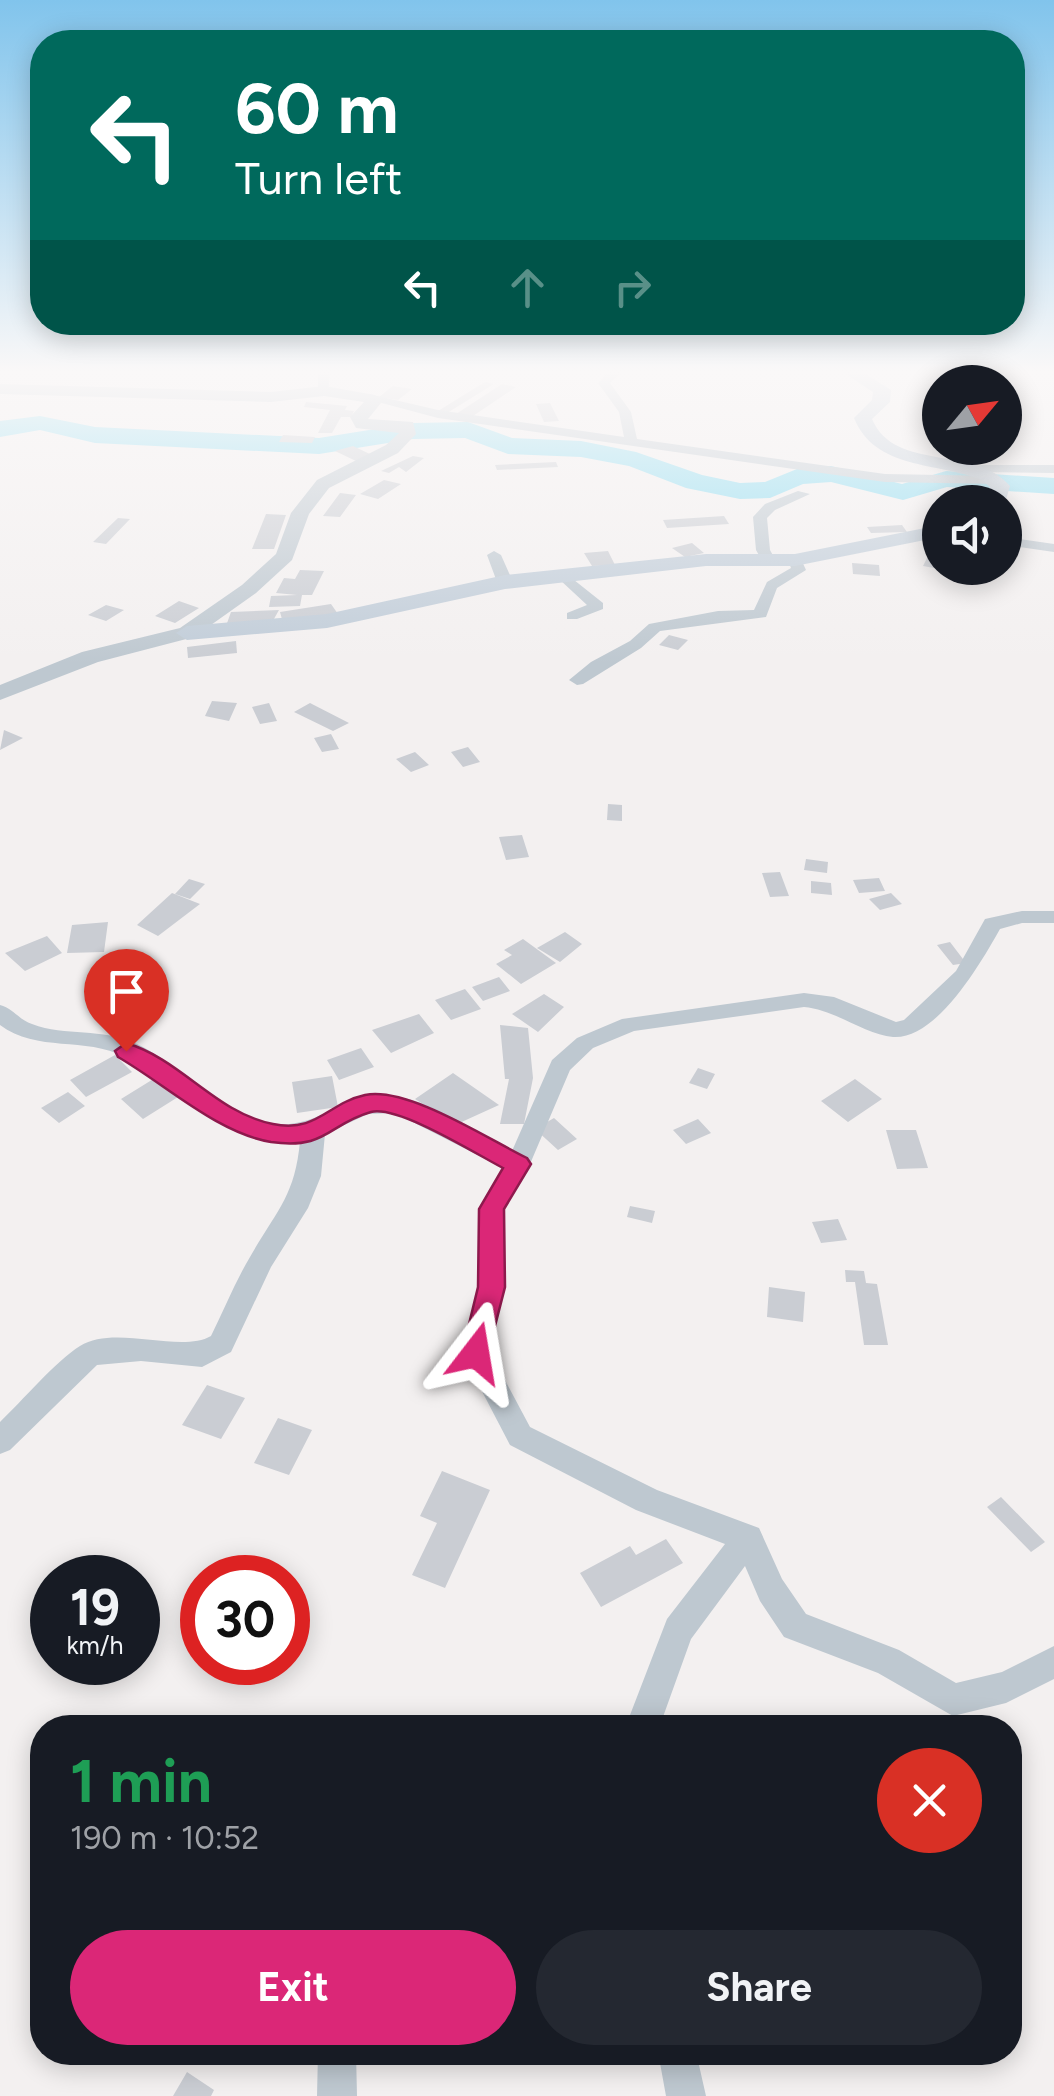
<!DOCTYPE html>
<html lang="en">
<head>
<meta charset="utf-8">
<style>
	body { margin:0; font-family:Figtree,sans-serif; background:#242831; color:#f1f3f6; height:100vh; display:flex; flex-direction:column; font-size:38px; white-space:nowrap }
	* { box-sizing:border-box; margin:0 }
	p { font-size:32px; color:#9ea1a6 }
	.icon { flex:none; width:55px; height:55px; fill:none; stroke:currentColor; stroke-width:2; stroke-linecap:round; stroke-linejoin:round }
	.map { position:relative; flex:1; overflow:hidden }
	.panel { position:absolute; left:30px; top:1715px; width:992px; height:350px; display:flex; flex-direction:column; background:#171b24; border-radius:40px; box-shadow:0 5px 25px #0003 }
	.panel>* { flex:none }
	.hud { position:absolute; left:30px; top:30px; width:995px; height:305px; border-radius:40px; box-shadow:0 5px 25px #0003; background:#00695c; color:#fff; overflow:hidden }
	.needle { width:65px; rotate:61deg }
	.buttons { position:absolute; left:922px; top:365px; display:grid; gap:20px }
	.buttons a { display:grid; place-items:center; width:100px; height:100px; border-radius:50%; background:#171b24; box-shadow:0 5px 25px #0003; font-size:50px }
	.speed { position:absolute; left:30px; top:1555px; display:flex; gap:20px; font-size:50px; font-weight:700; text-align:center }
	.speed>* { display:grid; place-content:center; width:130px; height:130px; border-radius:50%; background:#171b24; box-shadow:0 5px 25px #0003; line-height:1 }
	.speed small { font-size:25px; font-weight:400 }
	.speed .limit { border:15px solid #d22; background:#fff; color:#111 }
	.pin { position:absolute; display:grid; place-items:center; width:85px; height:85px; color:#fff; margin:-102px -42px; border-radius:50% 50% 50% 0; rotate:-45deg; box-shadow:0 0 10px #0007 }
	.pin .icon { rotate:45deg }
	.me { position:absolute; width:110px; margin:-55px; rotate:14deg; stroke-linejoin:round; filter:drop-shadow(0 0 8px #0008) }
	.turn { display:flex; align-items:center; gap:35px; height:210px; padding:0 40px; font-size:45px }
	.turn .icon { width:130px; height:130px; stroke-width:2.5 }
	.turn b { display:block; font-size:70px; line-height:85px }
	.lanes { display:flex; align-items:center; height:95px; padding:0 40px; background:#0003; justify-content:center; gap:50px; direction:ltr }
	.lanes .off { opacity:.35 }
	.round { display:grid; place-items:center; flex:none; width:105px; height:105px; border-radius:52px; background:#242831 }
	.overview { display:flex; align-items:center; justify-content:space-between; height:170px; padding:0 40px }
	h1 { font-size:60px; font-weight:700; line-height:75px; color:#1e9e55 }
	.button { display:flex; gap:20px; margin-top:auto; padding:20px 40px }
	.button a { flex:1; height:115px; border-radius:60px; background:#db2777; color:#fff; font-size:40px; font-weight:700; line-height:115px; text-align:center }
	.button a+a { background:#242831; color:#f1f3f6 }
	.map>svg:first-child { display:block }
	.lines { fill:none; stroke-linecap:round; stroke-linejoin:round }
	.river { fill:#88dbf1; fill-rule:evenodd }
	.building { fill:#cacdd3 }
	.minor { fill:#bec8d0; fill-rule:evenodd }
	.tertiary { fill:#bec8d0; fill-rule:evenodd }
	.secondary { fill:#c0ccd8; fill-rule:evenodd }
	.route { fill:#db2777; stroke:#8e194d; stroke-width:2.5 }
</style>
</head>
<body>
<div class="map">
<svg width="1054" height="2096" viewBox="0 0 1054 2096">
	<rect width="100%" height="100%" fill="#f3f0f0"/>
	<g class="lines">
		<path class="river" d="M40,416L95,427L319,438L413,423L468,422L512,438L581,441L636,452L702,475L740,483L765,482L797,469L831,466L902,484L946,471L1054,478V494L947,487L903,500L831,482L803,484L770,498L740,499L686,488L629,466L581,457L508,454L465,438L413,439L319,454L95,443L40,430L0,437V421Z"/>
	</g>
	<path class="building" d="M485,382L494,384L447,413L438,411Z
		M502,384L516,387L470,418L456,414Z
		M393,386L412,389L398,400L379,397Z
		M306,402L347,406L345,410L354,411L351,417H341L332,433H318L330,410L304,407Z
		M550,403L559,421L544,422L536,404Z
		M283,435L315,437L312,443L279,442Z
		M353,446L372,455L356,461L335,451Z
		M413,456L424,458L406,472L399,467L389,473L381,471Z
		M556,462L558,467L497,470L495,465Z
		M384,480L401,484L378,499L360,494Z
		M340,493L356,495L340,517L323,516Z
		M266,514L286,515L274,549H252Z
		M724,516L729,524L667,528L663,520Z
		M118,518L130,519L106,544L93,542Z
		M902,525L907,532L871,533L867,527Z
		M935,542L940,543V569L923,566Z
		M692,543L704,553L685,557L672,548Z
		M608,551L615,565L592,566L584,553Z
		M852,563L879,565L880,576L853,574Z
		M300,570L324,571L312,595H302L300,606L269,607L271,596L297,595L276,593L284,578L295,579Z
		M179,601L199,608L175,623L155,616Z
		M331,604L338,614L283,623L280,612Z
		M106,605L124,610L106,621L88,615Z
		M279,610L270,626H226L231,612Z
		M669,635L688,640L678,650L659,645Z
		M236,641L237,653L188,658L187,647Z
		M212,701L237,703L229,721L205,716Z
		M269,703L277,721L260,724L252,707Z
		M310,703L349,723L333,731L294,712Z
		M4,730L23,738L0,750Z
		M331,734L339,749L322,752L314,738Z
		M468,747L480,762L463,767L451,752Z
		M415,752L429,765L411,772L396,759Z
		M608,804L622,805V821L607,820Z
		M522,835L529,857L506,860L499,837Z
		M806,859L828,862L827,873L804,870Z
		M780,872L789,896L770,897L762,873Z
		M879,878L885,891L859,893L853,880Z
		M189,879L205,884L190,899L175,894Z
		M811,881L831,883L832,895L811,893Z
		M172,893L200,904L158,936L137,925Z
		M891,893L902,904L880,910L869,899Z
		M108,922L104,952L67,953L72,925Z
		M565,932L582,944L560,962L537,948Z
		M47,936L62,953L25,971L5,953Z
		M523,939L556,963L521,984L496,964L512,955L504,950Z
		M950,942L966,963L953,965L937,945Z
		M113,976L122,1000L95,1008L86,984Z
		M499,977L510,991L483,1001L472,987Z
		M465,989L481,1009L451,1020L435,1000Z
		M544,994L564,1007L538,1032L512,1014Z
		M419,1014L434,1033L391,1053L372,1030Z
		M500,1025L528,1028L533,1078L524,1124H500L509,1079H505Z
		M361,1048L374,1067L339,1080L327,1060Z
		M115,1055L132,1072L86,1097L70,1080Z
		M698,1068L715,1074L707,1089L689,1083Z
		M453,1073L499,1105L455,1125L415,1099Z
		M332,1076L338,1107L297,1113L292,1082Z
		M155,1078L178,1097L143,1119L121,1099Z
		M855,1079L882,1099L848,1122L821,1101Z
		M68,1092L85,1106L59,1123L41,1108Z
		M554,1118L577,1139L558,1150L535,1129Z
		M698,1119L711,1133L686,1144L673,1130Z
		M886,1130H916L928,1168L897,1169Z
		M630,1206L655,1211L652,1223L627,1217Z
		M838,1219L847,1240L821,1243L812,1222Z
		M845,1270L864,1271L866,1283L877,1284L888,1345H864L855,1282H846Z
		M769,1287L805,1292L803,1322L767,1317Z
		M207,1385L245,1398L221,1439L182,1425Z
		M278,1418L312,1430L289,1475L254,1463Z
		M442,1471L490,1490L445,1588L412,1575L437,1523L420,1516Z
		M1001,1497L1045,1542L1031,1552L987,1507Z
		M666,1539L683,1563L601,1607L580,1573L630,1546L636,1555Z
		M187,2072L214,2090L211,2096H173Z"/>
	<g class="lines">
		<path class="minor" d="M318,371H330L328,394L318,391Z
			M610,371H623L610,383L631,412L637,439L885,474L997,476L1004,480L997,484L885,482L438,418L363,398L369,394L438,410L624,437L619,412L598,383Z
			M982,465H1054V473L977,472V466Z
			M798,491L810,494L775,510L767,518L770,550L776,561L764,564L756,550L753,517L765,504Z
			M1005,537L1054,544V552L1005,545Z
			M494,551L501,555L513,582L510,585L497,582L487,555Z
			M795,556L800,557L806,570L777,588L766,617L660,631L641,648L583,684L577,685L569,680L591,662L630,641L649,624L718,611L754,610L767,582L791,568L788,560Z
			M564,572L603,603V609L577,619H567V613L587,605L559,579L557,576Z
			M1022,911H1054V923H1022L1000,929C982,961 937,1040 893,1037C866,1035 836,1010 804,1007L634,1031L593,1048L570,1070L530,1164L504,1210L505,1287L490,1352L530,1427L657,1490L759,1528L782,1579L806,1614L899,1650L956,1683L1002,1672L1054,1646V1679L1006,1703L953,1716L878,1673L784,1637L760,1601L745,1566L691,1639L659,1728H625L667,1619L725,1544L636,1510L510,1445L462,1353L479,1287L478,1209L503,1168L395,1113L368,1114L325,1134L321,1176L308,1208L271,1267L231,1352L202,1367L141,1361L97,1365L10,1450L0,1454V1422C22,1401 56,1361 80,1346C115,1324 180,1354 211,1336C224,1310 235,1282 250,1257C276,1211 295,1197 300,1141C230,1153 180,1087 125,1057C85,1036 37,1053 0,1025V1005C13,1008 19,1020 32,1024C66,1037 101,1027 137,1044C181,1065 213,1108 261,1121C311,1135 333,1099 378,1096C423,1092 473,1131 512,1151L552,1060L577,1038L622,1019L804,993L834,997L896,1022L904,1020L956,971L985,919Z
			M318,2052H356L357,2096H317Z
			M658,2052H696L706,2096H666Z"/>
		<path class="tertiary" d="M0,384L271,392L324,386L375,395L381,403L368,419L413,422L416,434L398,453L329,488L309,514L292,560L256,593L194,637L98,662L0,700V685L82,652L180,628L242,585L276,554L291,513L317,480L386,445L399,433L356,428L350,417L364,402L324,396L271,402L0,394Z"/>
		<path class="secondary" d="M841,371H861L891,390L890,402L872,419C895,473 975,444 1010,486L1005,503L986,502L990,487L982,480C937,462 875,470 854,418L872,400L873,392Z
			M940,525V537L795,566H706L505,589L327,628L187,640L176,633L187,626L327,614L505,575L706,554H795Z"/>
	</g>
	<linearGradient id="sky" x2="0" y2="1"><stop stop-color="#81c4ec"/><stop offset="0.56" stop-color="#faf8f8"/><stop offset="1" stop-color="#faf8f8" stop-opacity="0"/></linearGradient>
	<rect width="1054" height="664" fill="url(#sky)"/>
	<path class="route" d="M126,1043C181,1059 216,1113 273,1124C317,1133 328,1103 365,1095C407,1086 488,1139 527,1158L531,1164L504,1209L505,1287L486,1361H466L462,1353L478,1287L479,1209L503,1168C476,1154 398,1105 371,1112C328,1124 327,1150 271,1142C217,1133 165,1084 118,1057L115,1051Z"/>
</svg>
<div class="buttons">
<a><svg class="needle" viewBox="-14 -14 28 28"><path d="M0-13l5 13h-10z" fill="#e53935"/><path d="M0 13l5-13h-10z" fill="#9ea1a6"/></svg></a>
<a><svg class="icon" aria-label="sound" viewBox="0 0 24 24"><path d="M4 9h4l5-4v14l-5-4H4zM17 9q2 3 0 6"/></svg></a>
</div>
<div class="speed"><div>19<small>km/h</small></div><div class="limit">30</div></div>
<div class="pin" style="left:126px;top:1051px;background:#d93025"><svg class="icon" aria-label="arrive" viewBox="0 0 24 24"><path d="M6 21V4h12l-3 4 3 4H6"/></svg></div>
<svg class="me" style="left:476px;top:1353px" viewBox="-20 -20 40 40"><path d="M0-17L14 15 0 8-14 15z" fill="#db2777" stroke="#fff" stroke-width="4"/></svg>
<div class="hud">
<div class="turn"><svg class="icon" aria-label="left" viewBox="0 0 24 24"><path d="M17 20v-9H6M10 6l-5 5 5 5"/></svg><div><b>60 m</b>Turn left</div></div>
<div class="lanes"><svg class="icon" aria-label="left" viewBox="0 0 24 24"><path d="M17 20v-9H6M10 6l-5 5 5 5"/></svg><svg class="icon off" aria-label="ahead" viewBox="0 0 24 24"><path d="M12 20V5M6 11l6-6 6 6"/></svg><svg class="icon off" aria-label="right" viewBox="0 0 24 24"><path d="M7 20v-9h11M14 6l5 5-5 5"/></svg></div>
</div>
<section class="panel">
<div class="overview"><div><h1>1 min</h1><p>190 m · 10:52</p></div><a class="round" style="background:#d93025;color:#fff"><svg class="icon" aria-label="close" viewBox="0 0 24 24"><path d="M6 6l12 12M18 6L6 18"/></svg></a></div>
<div class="button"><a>Exit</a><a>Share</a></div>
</section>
</div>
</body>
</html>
